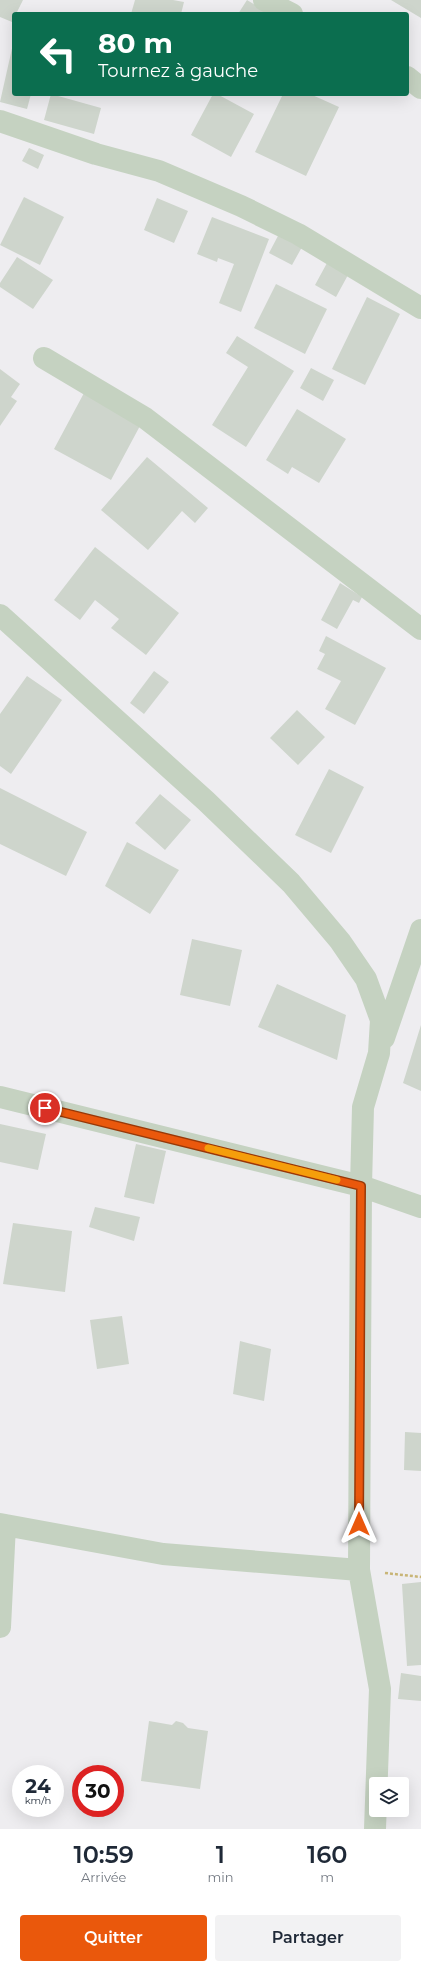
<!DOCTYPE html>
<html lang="fr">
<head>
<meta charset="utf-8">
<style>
	body { margin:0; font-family:Montserrat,sans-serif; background:#f2f2f3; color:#1f2937; height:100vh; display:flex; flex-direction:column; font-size:15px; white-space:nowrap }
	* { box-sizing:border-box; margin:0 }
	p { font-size:13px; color:#747a83 }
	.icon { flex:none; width:22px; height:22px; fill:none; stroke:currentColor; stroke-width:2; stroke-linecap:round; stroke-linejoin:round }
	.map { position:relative; height:1829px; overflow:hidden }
	.details { display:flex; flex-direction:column; background:#fff; flex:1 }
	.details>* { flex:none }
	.banner { position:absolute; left:12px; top:12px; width:397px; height:84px; border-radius:4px; box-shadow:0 4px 16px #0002; background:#0b6e4f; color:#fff; overflow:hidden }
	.tools { position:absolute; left:369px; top:1777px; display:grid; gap:8px }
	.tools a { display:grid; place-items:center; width:40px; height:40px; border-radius:4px; background:#fff; box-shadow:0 4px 16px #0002; font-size:20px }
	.speed { position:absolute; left:12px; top:1765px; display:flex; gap:8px; font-size:20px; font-weight:700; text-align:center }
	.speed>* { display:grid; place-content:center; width:52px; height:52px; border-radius:50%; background:#fff; box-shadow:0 4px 16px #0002; line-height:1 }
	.speed small { font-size:10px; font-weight:400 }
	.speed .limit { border:6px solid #d22; background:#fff; color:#111 }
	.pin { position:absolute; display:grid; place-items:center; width:34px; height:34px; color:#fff; margin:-17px; border:2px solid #fff; border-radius:50%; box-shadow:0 1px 4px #0007 }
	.me { position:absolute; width:44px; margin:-22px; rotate:0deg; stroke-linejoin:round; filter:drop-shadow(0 0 3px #0008) }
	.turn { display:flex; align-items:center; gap:14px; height:84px; padding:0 20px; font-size:18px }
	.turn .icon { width:52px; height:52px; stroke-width:2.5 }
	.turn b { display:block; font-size:28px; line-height:34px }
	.eta { display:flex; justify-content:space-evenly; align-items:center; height:68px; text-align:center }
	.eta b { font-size:24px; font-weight:600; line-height:28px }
	.primary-button { display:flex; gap:8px; margin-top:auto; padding:8px 20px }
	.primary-button a { flex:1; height:46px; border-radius:4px; background:#ea580c; color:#fff; font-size:16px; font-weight:600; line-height:46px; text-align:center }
	.primary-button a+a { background:#f2f2f3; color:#1f2937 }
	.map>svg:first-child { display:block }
	.building { fill:#ced5cc }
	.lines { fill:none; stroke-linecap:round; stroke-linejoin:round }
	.path { stroke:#c8b576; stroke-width:2.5; stroke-dasharray:3 2; stroke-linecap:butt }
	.minor { stroke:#c5d2c1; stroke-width:22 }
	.route-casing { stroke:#983908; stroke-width:10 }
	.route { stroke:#ea580c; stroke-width:7 }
	.slow { stroke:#f59e0b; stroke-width:7 }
</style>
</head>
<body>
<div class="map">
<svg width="421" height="1829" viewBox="0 0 421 1829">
	<rect width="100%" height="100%" fill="#eeedf0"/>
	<path class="building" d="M0,0H23L16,14H14L12,22L0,17Z
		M135,0H173L184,2L181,14H131Z
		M247,0L270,14H238Z
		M391,0H421V18Z
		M13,44L14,94H31L27,109L0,102Z
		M51,94L101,108L94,134L44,120Z
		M213,94H217L254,114L231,157L191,135Z
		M283,94H310L339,107L306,176L255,152Z
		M29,148L44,155L38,169L22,161Z
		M24,197L64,217L40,265L0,245Z
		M157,198L188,211L174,243L144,230Z
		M212,217L269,239L241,312L219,303L234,264L218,258L217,262L197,254Z
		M279,234L302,247L292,265L269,253Z
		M17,257L53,280L33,309L0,287V283Z
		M327,263L348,275L336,297L315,285Z
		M276,284L327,309L305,354L254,328Z
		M367,297L400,314L365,385L332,369Z
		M237,336L294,371L246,447L212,425L248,367L226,353Z
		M311,368L334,380L323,401L300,388Z
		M0,369L20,384L11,397L17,401L0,426Z
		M84,393L141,424L111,480L54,449Z
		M297,409L346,439L319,483L292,467L288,474L266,460Z
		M147,457L208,508L195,523L182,511L148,550L101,510Z
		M95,547L179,613L146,655L111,628L119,619L95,600L80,620L54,600Z
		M340,583L362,597L359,603L353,600L337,629L321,620Z
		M326,636L386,668L355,725L325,709L341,681L317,669L325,654L319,651Z
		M154,671L169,682L144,714L130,703Z
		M27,676L62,700L11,774L0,766V714Z
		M297,710L325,737L298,765L270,738Z
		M329,769L364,787L331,853L295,835Z
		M0,788L87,832L66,876L0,844Z
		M160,794L191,820L165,850L135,823Z
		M127,842L179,870L150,914L105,886Z
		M192,939L242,950L230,1006L180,995Z
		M277,984L346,1015L337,1060L258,1027Z
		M421,1025V1091L403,1083Z
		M0,1124L46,1134L38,1170L0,1162Z
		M136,1144L166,1151L154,1204L124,1197Z
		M95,1207L140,1217L134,1241L89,1227Z
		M13,1223L72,1231L65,1292L3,1284Z
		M122,1316L129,1364L97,1369L90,1320Z
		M240,1341L271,1349L264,1401L233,1394Z
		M405,1432L421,1433V1471L404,1470Z
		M421,1582V1665L407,1666L402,1584Z
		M401,1673L421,1676V1701L398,1699Z
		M149,1721L172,1725L176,1721L183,1723L188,1728L208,1731L200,1789L141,1781Z"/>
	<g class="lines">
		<path class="path" d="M385,1573L421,1577"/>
		<path class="minor" d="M264,0L292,14
			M407,77L421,88
			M0,121L96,154L159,171L241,206L298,234L421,308
			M44,358L145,418L421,629
			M0,615L206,801L291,883L340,941L366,979L381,1020L379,1053L363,1107L361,1186L359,1570L380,1689L375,1829
			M384,1038L421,930
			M0,1097L361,1186L421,1207
			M0,1524L163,1554L359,1570
			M0,1627L5,1525"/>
	</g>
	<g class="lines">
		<g class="route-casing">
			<path id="route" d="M45,1108L361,1186L359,1524"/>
		</g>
		<use href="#route" class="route"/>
		<path class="slow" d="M208,1148L337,1180"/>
	</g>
</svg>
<div class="tools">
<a><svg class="icon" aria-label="layers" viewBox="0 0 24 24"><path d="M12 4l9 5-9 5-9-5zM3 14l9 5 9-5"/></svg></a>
</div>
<div class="speed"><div>24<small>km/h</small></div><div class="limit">30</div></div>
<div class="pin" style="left:45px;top:1108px;background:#d93025"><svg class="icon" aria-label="arrive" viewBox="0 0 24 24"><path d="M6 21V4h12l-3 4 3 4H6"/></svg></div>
<svg class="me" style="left:359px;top:1524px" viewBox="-20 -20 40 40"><path d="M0-17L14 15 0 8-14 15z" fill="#ea580c" stroke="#fff" stroke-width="4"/></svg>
<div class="banner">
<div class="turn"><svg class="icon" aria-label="left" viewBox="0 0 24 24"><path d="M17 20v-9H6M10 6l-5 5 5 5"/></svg><div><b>80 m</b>Tournez à gauche</div></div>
</div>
</div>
<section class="details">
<div class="eta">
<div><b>10:59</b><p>Arrivée</p></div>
<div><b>1</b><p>min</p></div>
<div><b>160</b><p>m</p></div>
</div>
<div class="primary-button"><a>Quitter</a><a>Partager</a></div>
</section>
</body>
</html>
